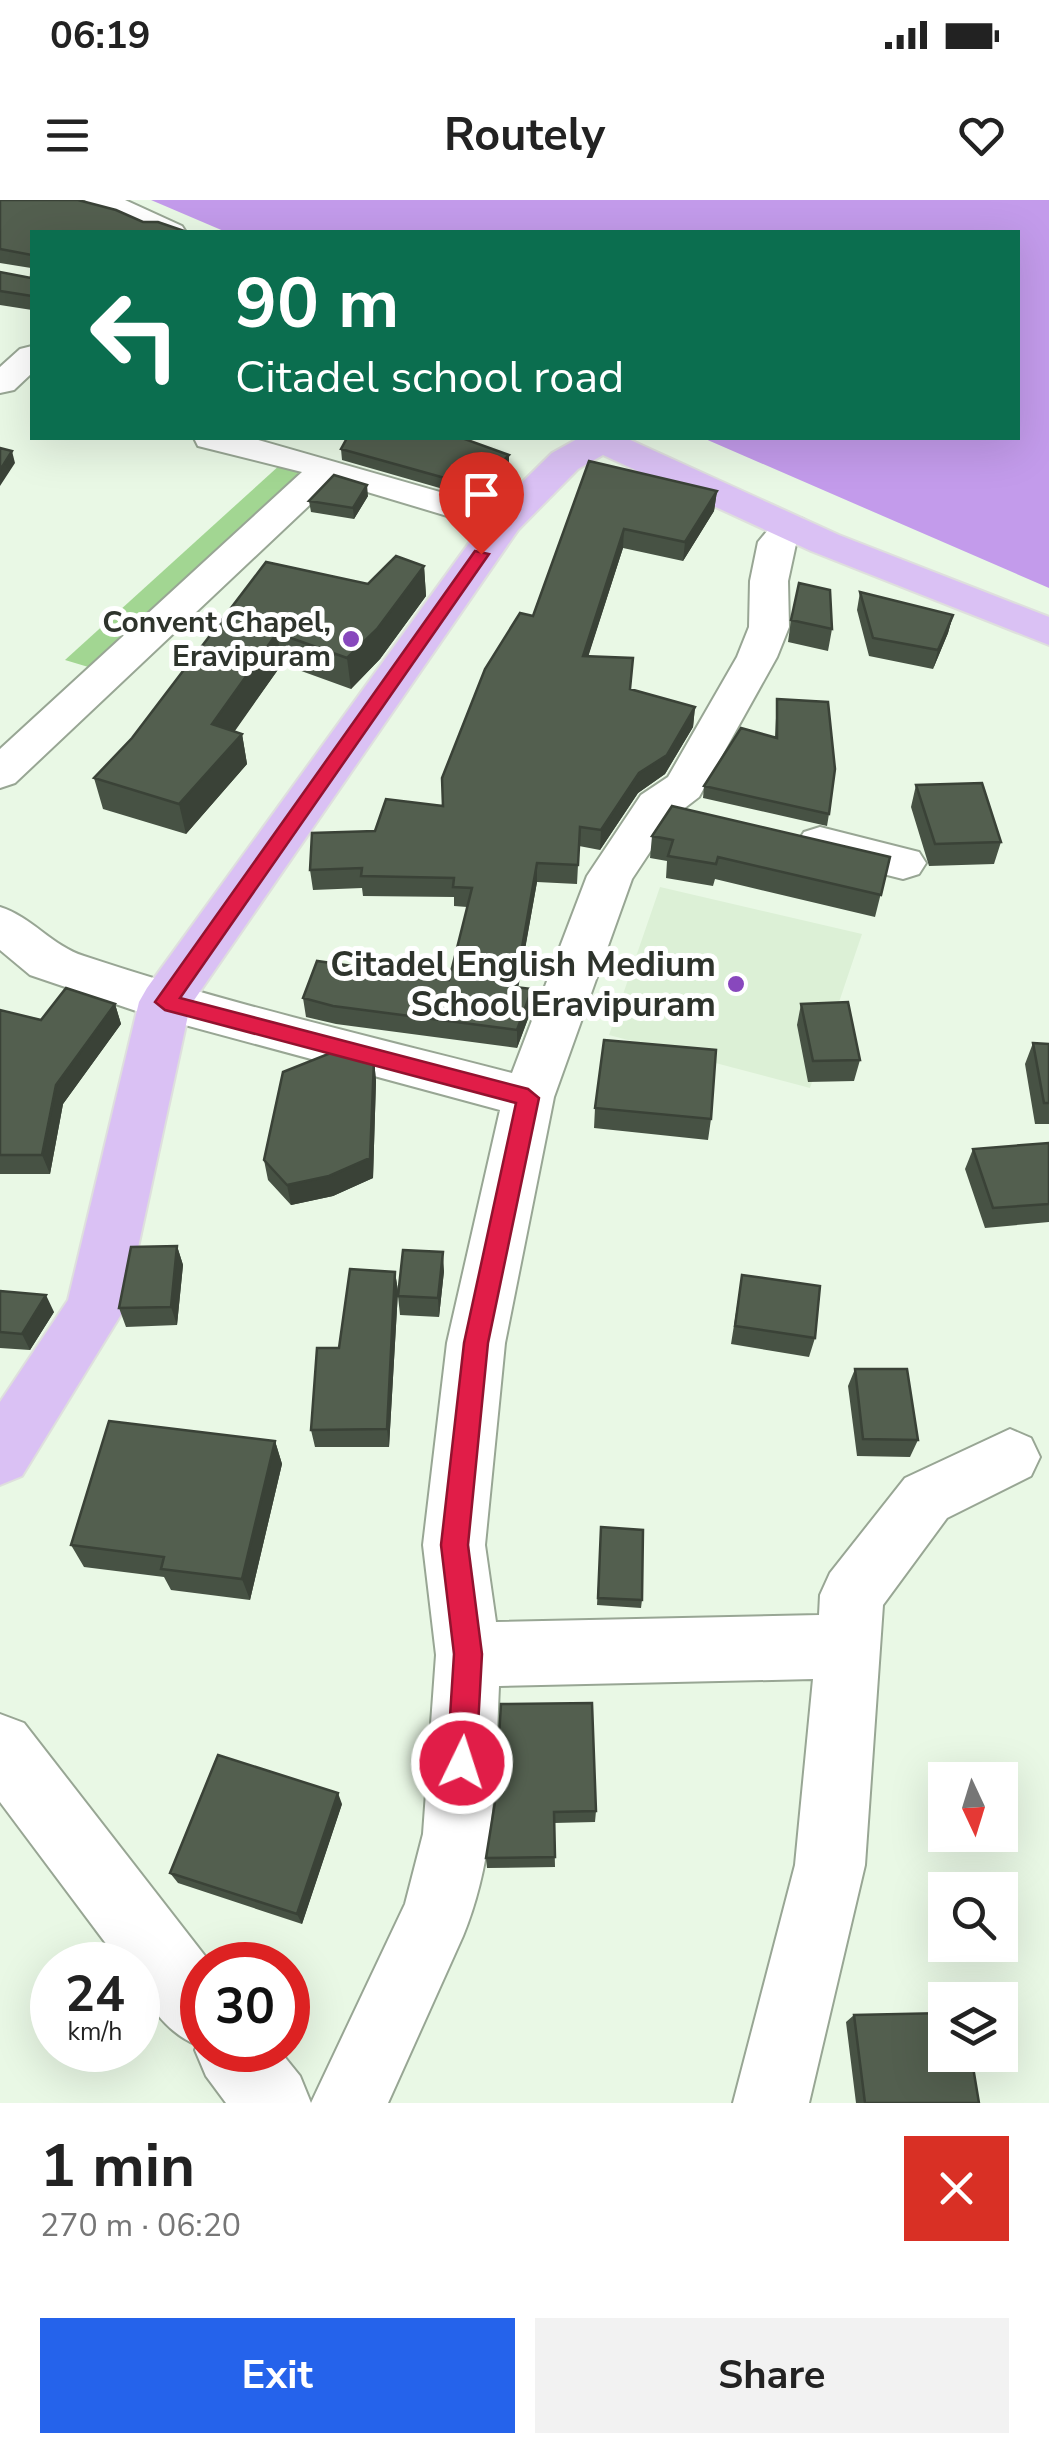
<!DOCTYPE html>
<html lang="en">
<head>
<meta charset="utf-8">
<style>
	body { margin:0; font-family:"Nunito Sans",sans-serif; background:#f2f2f2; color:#222; height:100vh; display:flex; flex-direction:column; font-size:38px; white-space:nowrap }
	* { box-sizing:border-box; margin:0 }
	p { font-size:32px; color:#767676 }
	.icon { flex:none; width:55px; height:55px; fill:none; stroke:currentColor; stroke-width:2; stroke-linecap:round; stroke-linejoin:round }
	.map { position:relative; height:1903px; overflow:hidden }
	.panel { display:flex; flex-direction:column; background:#fff; flex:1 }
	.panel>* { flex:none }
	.top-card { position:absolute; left:30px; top:30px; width:990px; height:210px; border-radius:0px; box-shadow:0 10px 40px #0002; background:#0b6e4f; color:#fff; overflow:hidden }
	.needle { width:65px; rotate:176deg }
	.tools { position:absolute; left:928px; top:1562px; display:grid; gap:20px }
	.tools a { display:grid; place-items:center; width:90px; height:90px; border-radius:0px; background:#fff; box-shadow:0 10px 40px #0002; font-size:50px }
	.speed { position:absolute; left:30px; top:1742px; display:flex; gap:20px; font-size:50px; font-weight:700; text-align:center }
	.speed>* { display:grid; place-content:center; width:130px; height:130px; border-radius:50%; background:#fff; box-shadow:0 10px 40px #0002; line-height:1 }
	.speed small { font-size:25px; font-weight:400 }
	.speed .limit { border:15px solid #d22; background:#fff; color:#111 }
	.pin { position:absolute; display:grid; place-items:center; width:85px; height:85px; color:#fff; margin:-102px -42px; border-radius:50% 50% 50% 0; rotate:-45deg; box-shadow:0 0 10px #0007 }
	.pin .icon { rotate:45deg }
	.me { position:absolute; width:110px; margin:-55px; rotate:4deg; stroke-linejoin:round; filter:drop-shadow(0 0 8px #0008) }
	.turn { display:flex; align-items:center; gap:35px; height:210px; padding:0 40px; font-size:45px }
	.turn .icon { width:130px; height:130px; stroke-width:2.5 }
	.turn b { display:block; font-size:70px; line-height:85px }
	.round { display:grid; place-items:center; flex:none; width:105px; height:105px; border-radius:0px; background:#f2f2f2 }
	.headline { display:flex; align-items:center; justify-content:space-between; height:170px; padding:0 40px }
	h1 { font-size:60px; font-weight:700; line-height:75px }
	.cta { display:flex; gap:20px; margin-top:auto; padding:20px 40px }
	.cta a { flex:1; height:115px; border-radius:0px; background:#2563eb; color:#fff; font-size:40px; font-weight:700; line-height:115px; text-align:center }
	.cta a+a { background:#f2f2f2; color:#222 }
	.status { display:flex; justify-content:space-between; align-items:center; height:70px; padding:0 50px; background:#fff; direction:ltr }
	.status svg { height:28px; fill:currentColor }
	header { display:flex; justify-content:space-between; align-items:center; height:130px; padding:0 40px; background:#fff; font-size:45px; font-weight:700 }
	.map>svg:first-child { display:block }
	.built { fill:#dcf0d6 }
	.green { fill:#a2d692 }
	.water { fill:#c39beb }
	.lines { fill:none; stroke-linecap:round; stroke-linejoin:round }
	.minor-casing { stroke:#98a694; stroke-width:4 }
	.major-casing { stroke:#dedfdd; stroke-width:4 }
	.minor { fill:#fff; fill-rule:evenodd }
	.major { fill:#dac1f4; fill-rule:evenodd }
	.wall { fill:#475244 }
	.shaded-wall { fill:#3a4237 }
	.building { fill:#535f4f; stroke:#3a4237; stroke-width:2.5 }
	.route { fill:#e11d48; stroke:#92132f; stroke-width:2.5 }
	.poi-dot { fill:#8848bd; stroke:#fff; stroke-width:4 }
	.labels { text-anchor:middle; stroke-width:10; stroke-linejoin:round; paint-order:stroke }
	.far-poi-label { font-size:30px; font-weight:bold; fill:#2e342c; stroke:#fff; text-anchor:end }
	.poi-label { font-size:35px; font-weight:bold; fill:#2e342c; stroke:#fff; text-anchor:end }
</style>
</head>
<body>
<div class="status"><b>06:19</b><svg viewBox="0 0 49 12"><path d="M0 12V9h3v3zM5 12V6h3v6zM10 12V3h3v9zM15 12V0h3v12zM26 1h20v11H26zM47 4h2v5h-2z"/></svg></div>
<header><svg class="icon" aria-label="menu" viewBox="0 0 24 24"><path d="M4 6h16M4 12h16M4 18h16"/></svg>Routely<svg class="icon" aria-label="heart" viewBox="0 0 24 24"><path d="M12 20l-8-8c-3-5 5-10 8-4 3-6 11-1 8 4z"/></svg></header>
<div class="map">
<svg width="1049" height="1903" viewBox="0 0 1049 1903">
	<rect width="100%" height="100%" fill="#e9f8e5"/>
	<path class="built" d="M660,687L862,734L810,888L609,835Z"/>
	<path class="green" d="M281,264L320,279L115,475L65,460Z"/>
	<path class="water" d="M151,0H1049V388L703,238H1018V32H226Z"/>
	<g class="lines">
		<g class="minor-casing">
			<path id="minor" d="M85,0H125L182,26L186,32H147L89,6Z
				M32,146V173L14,190L0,193V167L20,149Z
				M194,238H251L517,314L523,322L517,330L504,333L334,282L15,583L0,588V549L302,272L198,246Z
				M790,316L803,319L809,327L796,344L788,381L789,427L777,457L699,597L673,617L632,679L554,897L505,1143L485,1345L496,1422L819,1415L820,1395L830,1373L905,1278L1010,1229L1031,1238L1040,1257L1031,1276L947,1318L883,1405L865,1665L809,1903H733L795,1665L813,1479L499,1486C495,1571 496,1656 463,1736L388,1903H311L405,1704L423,1634L436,1455L423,1345L447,1143L500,910L148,815L30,775L0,750V707C32,717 52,746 84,756C224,803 369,836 512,873L587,676L641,595L668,577L737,457L749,427L750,381L758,342L777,319Z
				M820,627L919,652L926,663L919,674L903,679L804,654L797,643L804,632Z
				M0,1514L24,1523L212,1765H202V1850H279L300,1876L311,1903H226L206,1876L195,1850L197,1845C167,1833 138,1798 138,1765H122L0,1602Z"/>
		</g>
		<g class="major-casing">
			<path id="major" d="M579,238H626L839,335L1049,417V445L811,351L603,255L578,269L518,330L190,806L125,1108L22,1276L0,1285V1202L68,1100L139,802L147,788L490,314L552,253Z"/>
		</g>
		<use href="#minor" class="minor"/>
		<use href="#major" class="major"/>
	</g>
	<path class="wall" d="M0,0L32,32V110L0,105V72L31,78V68L0,63Z
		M341,249L509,255V266L478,299L342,260Z
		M589,261L717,291L714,311L683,361L623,348L588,456L631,489L695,507L693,527L665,574L638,593L600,650L579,646L577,684L537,682L518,787L532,789V808L517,848L336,824L306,817L303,798L449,780L467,707L454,706V697L363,696L362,688L313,690L310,670L375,631L443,606L533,416Z
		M368,296L354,319L311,312L309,301Z
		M266,362L368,384L424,366L426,396L380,459L351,489L282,464L234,531L242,534L247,564L186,634L103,609L94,578L132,538Z
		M860,392L953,415L948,433L933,469L869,456L857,410Z
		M791,420L832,429L828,451L788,442Z
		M777,499L829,614L827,626L703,598L704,586L775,537Z
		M916,585L1001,642L994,664L929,666L911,607Z
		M652,636L890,657L875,717L715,679L713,686L666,678L667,661L650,658Z
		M115,804L121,824L63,904L50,974H0V810L41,820Z
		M801,804L860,860L854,881L808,882L797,825Z
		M1033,843L1049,844V924H1035L1025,864Z
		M374,860L376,881L373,978L333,996L291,1005L268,980L264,960Z
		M595,908L711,919L708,940L594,928Z
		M1049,943V1022L985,1028L965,969L973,949Z
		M177,1046L183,1065L177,1125L126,1127L119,1108Z
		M444,1071L439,1117L400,1115L398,1096Z
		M395,1072L398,1091L389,1247H315L311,1230L339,1148Z
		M742,1075L815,1138L809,1157L731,1144Z
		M0,1091L54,1112L30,1150L0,1148Z
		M855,1169L918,1240L910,1257L857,1256L848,1186Z
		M275,1241L282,1264L250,1400L171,1390L164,1377L84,1367L71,1345Z
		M601,1327L642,1400L641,1408L597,1405Z
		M495,1602L596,1611L595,1622L554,1623L555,1667L487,1668L486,1658Z
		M342,1604L302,1724L178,1683L170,1673Z
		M854,1815L979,1903H856L846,1822Z"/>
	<path class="shaded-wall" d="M12,251L15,263L0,286V270Z
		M509,255V266L478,299L477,287Z
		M367,285L368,296L354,319L353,308Z
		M717,291L714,311L683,361L685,342Z
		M624,329L623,348L582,476L583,456Z
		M424,366L426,396L380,459L351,489L347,458Z
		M953,415L948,433L933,469L938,450Z
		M277,433L282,464L218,555L212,524Z
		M695,507L693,527L665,574L638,593L600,650L601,630L639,573Z
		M242,534L247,564L186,634L179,604Z
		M537,663V682L515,806V787Z
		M532,789V808L517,848V830Z
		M115,804L121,824L63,904L50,974L42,955L56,885Z
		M374,860L376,881L373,978L333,996L291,1005L287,985Z
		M177,1046L183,1065L177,1125L171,1107Z
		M443,1052L444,1071L439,1117L438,1098Z
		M395,1072L398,1091L389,1247L387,1229Z
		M46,1095L54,1112L30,1150L22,1134Z
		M275,1241L282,1264L250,1400L242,1379Z
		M338,1593L342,1604L302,1724L297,1714Z"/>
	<path class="building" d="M0,0H78L116,10L143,22H158L187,32H32V96L0,91V72L31,78L32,55L0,49Z
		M347,238H462L509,255L477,287L341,249Z
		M0,248L12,251L0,270Z
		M589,261L717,291L685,342L624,329L583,456L633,458L630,489L695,507L667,555L639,573L601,630L580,627L578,665L537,663L515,787L532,789L517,830L333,806L303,798L317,761L449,780L472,688L453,687L454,678L361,676L362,668L310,670L312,633L375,631L386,599L443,606L442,578L485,469L520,413L533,416Z
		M334,275L367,285L353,308L309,301Z
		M396,356L424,366L377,429L347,458L277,433L212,524L242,534L179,604L94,578L132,538L266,362L368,384Z
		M799,383L830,390L832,429L791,420Z
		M860,392L953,415L938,450L873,438Z
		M777,499L828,502L835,569L829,614L704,586L741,528L777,538Z
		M982,583L1001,642L935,644L916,585Z
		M672,606L890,657L881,695L718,657L716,664L668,656L673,640L652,636Z
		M66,788L115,804L56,885L42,955H0V810L41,820Z
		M848,802L860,860L813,861L801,804Z
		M604,840L716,850L711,919L595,908Z
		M1033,843L1049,844V903H1044Z
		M338,850L374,860L370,958L329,976L287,985L264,960L283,872Z
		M1049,943V1004L993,1008L973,949Z
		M177,1046L171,1107L119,1108L131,1047Z
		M403,1050L443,1052L438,1098L398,1096Z
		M350,1069L395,1072L387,1229L311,1230L317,1148H339Z
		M742,1075L820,1086L815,1138L735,1126Z
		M0,1091L46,1095L22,1134L0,1132Z
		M855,1169H907L918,1240L863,1239Z
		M109,1221L275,1241L242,1379L161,1369L164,1357L71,1345Z
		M601,1327L643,1330L642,1400L598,1398Z
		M592,1503L596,1611L554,1612L555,1657L486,1658L495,1602L501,1504Z
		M218,1555L338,1593L297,1714L170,1673Z
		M945,1813V1855H971L979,1903H865L854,1815Z"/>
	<path class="route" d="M475,351L489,354L180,798L528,889L539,898L488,1143L468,1345L482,1454L476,1563L472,1573L462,1577L451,1573L447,1563L454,1454L441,1345L464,1143L516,903L165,810L155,802Z"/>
	<g class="poi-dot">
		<circle cx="351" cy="439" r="10"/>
		<circle cx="736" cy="784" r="10"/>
	</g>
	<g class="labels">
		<g class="far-poi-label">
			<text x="331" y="432">Convent Chapel,<tspan x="331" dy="34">Eravipuram</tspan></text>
		</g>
		<g class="poi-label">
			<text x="716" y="776">Citadel English Medium<tspan x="716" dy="40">School Eravipuram</tspan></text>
		</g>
	</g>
</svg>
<div class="tools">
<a><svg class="needle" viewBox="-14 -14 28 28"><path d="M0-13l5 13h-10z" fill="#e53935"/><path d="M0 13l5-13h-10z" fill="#767676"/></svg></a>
<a><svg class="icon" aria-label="search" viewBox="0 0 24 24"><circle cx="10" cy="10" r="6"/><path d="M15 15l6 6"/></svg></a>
<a><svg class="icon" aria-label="layers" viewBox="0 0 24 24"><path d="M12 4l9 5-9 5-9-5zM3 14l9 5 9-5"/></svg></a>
</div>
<div class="speed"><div>24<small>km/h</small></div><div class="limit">30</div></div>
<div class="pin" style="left:481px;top:354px;background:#d93025"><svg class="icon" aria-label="arrive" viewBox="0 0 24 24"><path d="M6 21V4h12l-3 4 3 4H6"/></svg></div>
<svg class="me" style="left:462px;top:1563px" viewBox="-20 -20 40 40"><circle r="17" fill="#e11d48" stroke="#fff" stroke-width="3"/><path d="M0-11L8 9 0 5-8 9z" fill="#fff"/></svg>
<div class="top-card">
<div class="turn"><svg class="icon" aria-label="left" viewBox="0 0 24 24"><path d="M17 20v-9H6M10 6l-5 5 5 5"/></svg><div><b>90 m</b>Citadel school road</div></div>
</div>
</div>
<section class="panel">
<div class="headline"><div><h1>1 min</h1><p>270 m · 06:20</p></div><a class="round" style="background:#d93025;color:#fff"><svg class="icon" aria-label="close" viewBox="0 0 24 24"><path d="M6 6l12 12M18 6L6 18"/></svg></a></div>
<div class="cta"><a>Exit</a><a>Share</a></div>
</section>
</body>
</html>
